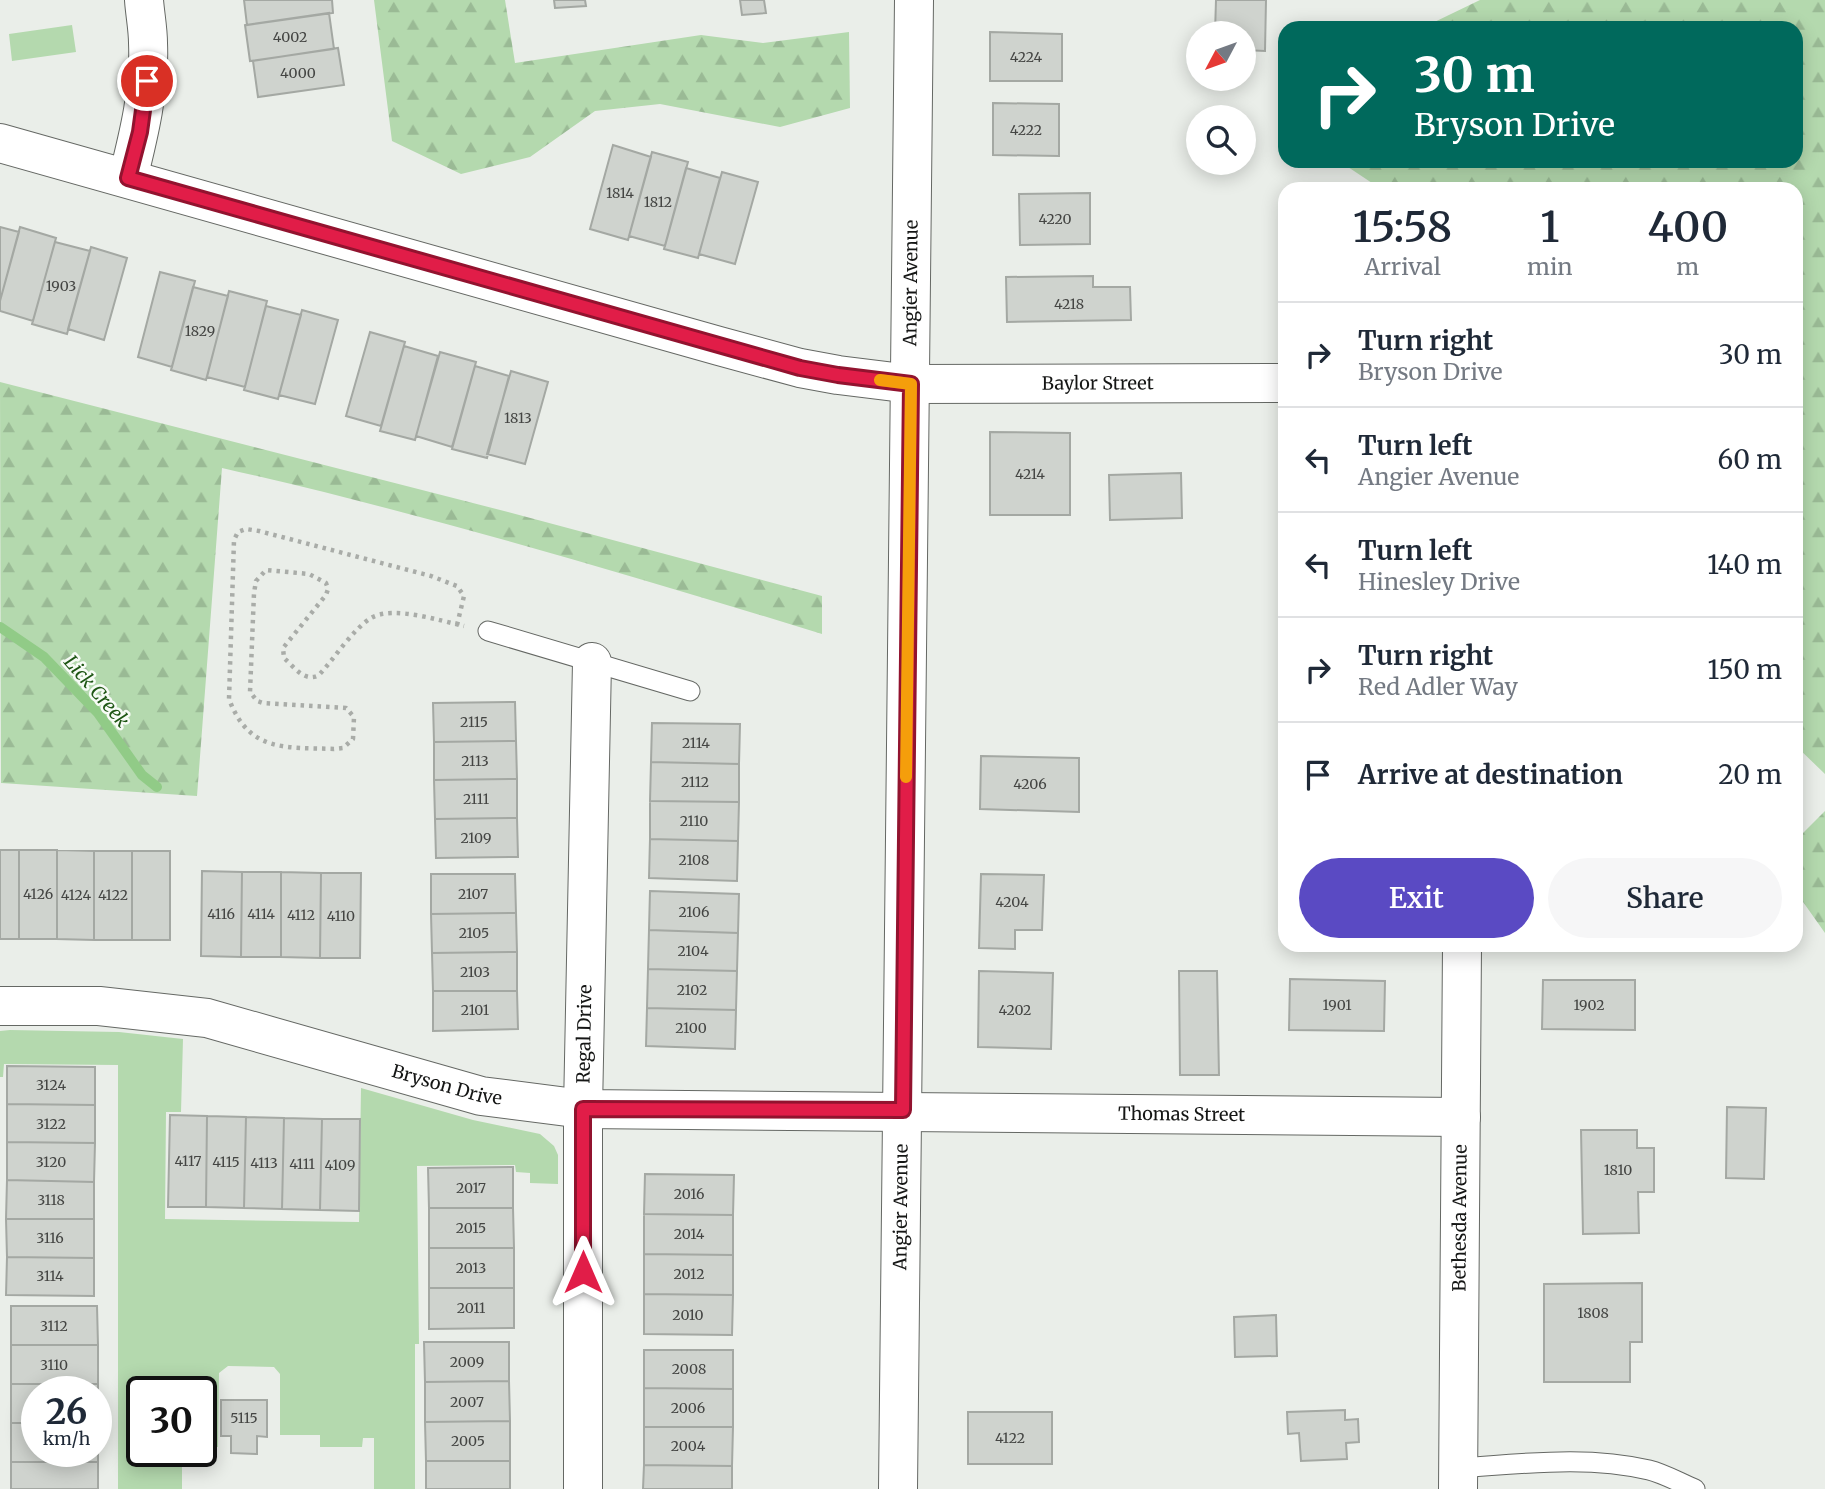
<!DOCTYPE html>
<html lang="en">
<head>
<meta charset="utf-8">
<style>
	body { margin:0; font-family:Merriweather,serif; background:#f6f6f7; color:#1f2937; height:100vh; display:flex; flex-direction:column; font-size:26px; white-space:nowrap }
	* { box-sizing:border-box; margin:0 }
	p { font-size:23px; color:#747a83 }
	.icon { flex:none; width:38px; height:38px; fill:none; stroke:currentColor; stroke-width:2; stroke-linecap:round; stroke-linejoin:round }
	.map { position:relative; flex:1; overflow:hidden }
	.drawer { position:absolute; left:1278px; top:182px; width:525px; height:770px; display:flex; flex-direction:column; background:#fff; border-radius:21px; box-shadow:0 4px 18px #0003 }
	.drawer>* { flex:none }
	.guide { position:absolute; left:1278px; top:21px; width:525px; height:147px; border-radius:21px; box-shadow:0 4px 18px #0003; background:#00695c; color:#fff; overflow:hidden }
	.needle { width:46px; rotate:229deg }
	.fabs { position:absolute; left:1186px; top:21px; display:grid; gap:14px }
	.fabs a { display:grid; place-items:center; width:70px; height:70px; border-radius:50%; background:#fff; box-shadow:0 4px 18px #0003; font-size:35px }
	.speed { position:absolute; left:21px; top:1376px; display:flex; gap:14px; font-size:35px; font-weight:700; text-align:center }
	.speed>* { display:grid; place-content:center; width:91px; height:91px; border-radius:50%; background:#fff; box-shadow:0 4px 18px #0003; line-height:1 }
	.speed small { font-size:18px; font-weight:400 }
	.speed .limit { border:4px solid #111; border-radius:10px; background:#fff; color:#111 }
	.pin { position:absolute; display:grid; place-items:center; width:60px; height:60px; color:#fff; margin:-30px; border:4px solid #fff; border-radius:50%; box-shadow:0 2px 7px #0007 }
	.me { position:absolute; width:77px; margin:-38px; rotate:0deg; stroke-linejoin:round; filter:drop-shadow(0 0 5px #0008) }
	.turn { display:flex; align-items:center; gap:24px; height:147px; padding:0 21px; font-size:32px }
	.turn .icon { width:91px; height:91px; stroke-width:2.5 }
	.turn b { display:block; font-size:49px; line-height:60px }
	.eta { display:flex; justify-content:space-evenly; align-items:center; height:119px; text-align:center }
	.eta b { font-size:42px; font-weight:600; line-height:49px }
	.button { display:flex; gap:14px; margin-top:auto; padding:14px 21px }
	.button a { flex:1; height:80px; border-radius:42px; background:#5a4ac3; color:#fff; font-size:28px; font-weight:600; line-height:80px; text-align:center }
	.button a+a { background:#f6f6f7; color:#1f2937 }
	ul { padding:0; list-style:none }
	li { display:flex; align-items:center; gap:21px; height:105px; padding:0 21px; border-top:2px solid #e0e1e3 }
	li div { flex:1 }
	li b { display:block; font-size:26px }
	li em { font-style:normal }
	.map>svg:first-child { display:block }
	.green { fill:#b4d9ae }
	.forest { fill:url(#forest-firs) }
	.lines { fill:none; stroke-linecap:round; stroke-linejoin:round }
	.stream { stroke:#91cb87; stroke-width:10 }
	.building { fill:#cfd3ce; stroke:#a4a8a3; stroke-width:2 }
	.service-casing { stroke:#656864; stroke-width:21 }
	.minor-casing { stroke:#656864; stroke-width:40 }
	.tertiary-casing { stroke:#656864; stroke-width:40 }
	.path { stroke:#a9aca8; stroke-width:4.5; stroke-dasharray:3.5 5; stroke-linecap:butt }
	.service { stroke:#fff; stroke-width:19 }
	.minor { stroke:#fff; stroke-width:38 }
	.tertiary { stroke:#fff; stroke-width:38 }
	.route-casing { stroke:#92132f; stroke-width:18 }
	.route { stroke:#e11d48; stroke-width:12 }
	.slow { stroke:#f59e0b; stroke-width:12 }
	.labels { text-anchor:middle; stroke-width:5; stroke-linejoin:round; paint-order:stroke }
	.number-label { font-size:14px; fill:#444543 }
	.street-label { font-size:18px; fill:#151615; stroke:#f7fbf6 }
	.water-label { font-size:19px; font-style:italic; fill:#1e5614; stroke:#f7fbf6 }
</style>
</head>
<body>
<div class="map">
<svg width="1825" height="1489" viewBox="0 0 1825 1489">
	<defs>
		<pattern id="forest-firs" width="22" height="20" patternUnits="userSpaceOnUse" patternTransform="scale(1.75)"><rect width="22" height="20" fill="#b4d9ae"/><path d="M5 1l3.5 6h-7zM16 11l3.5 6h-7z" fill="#9aba95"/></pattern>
	</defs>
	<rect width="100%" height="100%" fill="#eaeee9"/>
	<path class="green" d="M72,25L76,52L12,61L9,34Z
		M10,1030L119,1032L183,1039L181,1112H166L165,1219L359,1222L361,1088L473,1120L540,1134L554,1146L558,1155V1184L530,1183V1173L516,1172L515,1165L417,1166L419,1344H415V1489H374V1438H363L362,1447H320V1435H280V1374L274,1367L228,1366L219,1373L218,1447H201V1391H142V1451H182V1489H118V1065L4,1064L3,1077H0V1031Z"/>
	<path class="forest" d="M374,0H505L515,63L701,35L763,43L849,32L850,108L780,127L660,104L595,111L530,157L461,174L392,141Z
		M1480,0H1825V774L1796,746V189H1381L1339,161H1796V28H1422Z
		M0,382L508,512L822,596V634C624,573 425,514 222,468L197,796L1,783Z
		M1825,811V933L1796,892V840Z"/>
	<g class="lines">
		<path class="stream" d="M0,627L44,657L98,713L142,775L157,787"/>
	</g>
	<path class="building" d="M244,0H332L333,13L247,25Z
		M554,0H585L586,6L555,8Z
		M740,0H764L766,13L742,15Z
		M1216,0H1266L1265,51L1244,50V33H1215Z
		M329,13L334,49L250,61L245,25Z
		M990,32L1062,34V81H990Z
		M338,48L344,85L258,97L253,61Z
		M993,103L1059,104V156L993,155Z
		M613,145L651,157L628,240L590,229Z
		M652,152L688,162L665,246L629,236Z
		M686,168L720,178L698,258L664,249Z
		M722,172L758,182L735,264L699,254Z
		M1090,193V244L1020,245L1019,194Z
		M0,227L19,232L0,301Z
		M20,227L56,238L33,321L0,311V301Z
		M55,242L90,251L67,334L32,324Z
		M91,247L127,258L104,340L68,329Z
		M160,272L195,281L172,367L138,357Z
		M1093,276V287H1130L1131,320L1007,322L1006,277Z
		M193,287L228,296L206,380L171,370Z
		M229,291L267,301L245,387L207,377Z
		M266,306L301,315L278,399L244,390Z
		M302,310L338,320L315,404L279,395Z
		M370,332L405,342L381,426L346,416Z
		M404,346L438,356L415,440L380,431Z
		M440,352L476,362L452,447L416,436Z
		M475,366L509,376L487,458L452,449Z
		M511,371L548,382L525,464L487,454Z
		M990,432L1070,433V515H990Z
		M1181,473L1182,518L1110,520L1109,475Z
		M515,702L516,741L434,742L433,703Z
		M652,723L740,724L739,764L651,762Z
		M516,741L517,779L434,780V742Z
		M981,756L1079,758V812L980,809Z
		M651,762L739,764V802L650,801Z
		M517,779V818L435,819L434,780Z
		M650,801L739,802L738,841L650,839Z
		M517,818L518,857L436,858L435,819Z
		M650,839L738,841L737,881L649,878Z
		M0,850H19V939H0Z
		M19,850H57V939H19Z
		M57,850L94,851V940L57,939Z
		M94,851H132V940H94Z
		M132,851H170V940H132Z
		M202,871L242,872L241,957L201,956Z
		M242,872H281V957H241Z
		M281,872L321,873L320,958L281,957Z
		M321,873H361L360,958H320Z
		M431,874H515L516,913L431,914Z
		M981,874L1044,875L1042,930H1015V949L979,948Z
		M650,891L739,894L738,933L649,930Z
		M516,913L517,952L432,953L431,914Z
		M649,930L738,933L737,971L648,969Z
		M517,952V991H433L432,953Z
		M648,969L737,971L736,1010L647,1008Z
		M979,971L1053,973L1051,1049L978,1047Z
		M1179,971H1217L1219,1075H1180Z
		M1290,979L1385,981L1384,1031L1289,1030Z
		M1543,980H1635V1030L1542,1029Z
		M433,991H517L518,1029L433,1031Z
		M647,1008L736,1010L735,1049L646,1046Z
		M7,1066L95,1067V1105L7,1104Z
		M7,1104L95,1105V1143L7,1142Z
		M1727,1107L1766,1108L1764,1179L1726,1178Z
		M170,1115L207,1116L206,1207H168Z
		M207,1116L246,1117L244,1208L206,1207Z
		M246,1117L284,1118L282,1209L244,1208Z
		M284,1118L322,1119L320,1210L282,1209Z
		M322,1119H360L359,1211L320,1210Z
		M1581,1130H1637V1148H1654V1192H1638L1639,1233L1583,1234Z
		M7,1142L95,1143L94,1182L7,1180Z
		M513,1167V1208H429L428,1168Z
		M645,1174L734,1175L733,1215L644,1214Z
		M7,1180L94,1182V1219H6Z
		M429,1208H513L514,1248H429Z
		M644,1214L733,1215V1255L644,1254Z
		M6,1219H94V1258L7,1257Z
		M429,1248H514V1288H429Z
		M644,1254L733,1255V1295L644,1294Z
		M7,1257L94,1258V1296L6,1295Z
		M1642,1283V1342H1630V1382H1544V1284Z
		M429,1288H514V1328L429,1329Z
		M644,1294L733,1295L732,1335L644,1334Z
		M11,1306H97L98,1345H11Z
		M1276,1315L1277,1356L1235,1357L1234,1317Z
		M424,1342H509V1381L425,1382Z
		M11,1345H98V1384H11Z
		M644,1350H733V1389L644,1388Z
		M509,1381L510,1421L425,1422V1382Z
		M11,1384H98V1423L96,1391H37V1423H11Z
		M644,1388L733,1389V1427H644Z
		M221,1400H267V1437L257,1436V1454L231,1453V1436H221Z
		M1345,1410V1420L1358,1419L1359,1442L1346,1443L1347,1459L1301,1461L1299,1433L1288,1434L1287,1412Z
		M968,1412H1052V1464H968Z
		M510,1421V1461H426L425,1422Z
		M11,1423H37V1451H96L98,1423V1462H11Z
		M644,1427H733L732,1466L644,1465Z
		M426,1461H510V1489H426Z
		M11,1462H98V1489H11Z
		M644,1465L732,1466V1489H643Z"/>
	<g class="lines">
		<g class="service-casing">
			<path id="service" d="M488,631L690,691
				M1458,1468C1522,1464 1586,1455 1649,1470C1665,1474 1680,1483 1695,1489"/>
		</g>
		<g class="minor-casing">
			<g id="minor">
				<path id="s1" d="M0,143L719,346L800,368L838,375L911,384L1284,383"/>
				<path d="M128,178C139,134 150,89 148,43C148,29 145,14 144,0"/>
				<path id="s2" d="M0,1006H99L207,1018L481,1096L583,1109L1461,1117"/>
				<path id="s3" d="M583,1489V1109L592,662"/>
				<path id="s4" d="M1458,1489L1462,945"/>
			</g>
		</g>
		<g class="tertiary-casing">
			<g id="tertiary">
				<path id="s5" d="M898,1489L914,0"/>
			</g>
		</g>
		<path class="path" d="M457,625L464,596L457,586L431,576L259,531L246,529L238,532L234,540L229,699C249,753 286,747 334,749L343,748L353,739L354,717L346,708L263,703L257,701L250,692L254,593L256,581L266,570L309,574L326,583L328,589L326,595L283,648L284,658C294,667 305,683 319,675C334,659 353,629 371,618C393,605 441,621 464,626"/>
		<use href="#service" class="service"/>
		<use href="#minor" class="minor"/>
		<use href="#tertiary" class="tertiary"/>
	</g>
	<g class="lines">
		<g class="route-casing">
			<path id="route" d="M147,81L140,132L128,178L800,368L838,375L911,384L903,1110L583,1109V1272"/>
		</g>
		<use href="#route" class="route"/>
		<path class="slow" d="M880,380L911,384L906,777"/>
	</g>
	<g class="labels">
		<g class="number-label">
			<text x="290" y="42">4002</text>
			<text x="1026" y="62">4224</text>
			<text x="298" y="78">4000</text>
			<text x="1026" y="135">4222</text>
			<text x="620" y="198">1814</text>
			<text x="658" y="207">1812</text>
			<text x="1055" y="224">4220</text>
			<text x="61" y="291">1903</text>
			<text x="1069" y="309">4218</text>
			<text x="200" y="336">1829</text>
			<text x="518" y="423">1813</text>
			<text x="1030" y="479">4214</text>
			<text x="474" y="727">2115</text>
			<text x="696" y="748">2114</text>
			<text x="475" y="766">2113</text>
			<text x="695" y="787">2112</text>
			<text x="1030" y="789">4206</text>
			<text x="476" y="804">2111</text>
			<text x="694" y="826">2110</text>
			<text x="476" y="843">2109</text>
			<text x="694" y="865">2108</text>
			<text x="38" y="899">4126</text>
			<text x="473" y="899">2107</text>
			<text x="76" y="900">4124</text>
			<text x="113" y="900">4122</text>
			<text x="1012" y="907">4204</text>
			<text x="694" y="917">2106</text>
			<text x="221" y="919">4116</text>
			<text x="261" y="919">4114</text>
			<text x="301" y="920">4112</text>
			<text x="341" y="921">4110</text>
			<text x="474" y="938">2105</text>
			<text x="693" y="956">2104</text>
			<text x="475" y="977">2103</text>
			<text x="692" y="995">2102</text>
			<text x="1337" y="1010">1901</text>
			<text x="1589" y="1010">1902</text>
			<text x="475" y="1015">2101</text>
			<text x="1015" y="1015">4202</text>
			<text x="691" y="1033">2100</text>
			<text x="51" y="1090">3124</text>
			<text x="51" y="1129">3122</text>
			<text x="188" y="1166">4117</text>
			<text x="51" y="1167">3120</text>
			<text x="226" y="1167">4115</text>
			<text x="264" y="1168">4113</text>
			<text x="302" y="1169">4111</text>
			<text x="340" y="1170">4109</text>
			<text x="1618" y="1175">1810</text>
			<text x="471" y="1193">2017</text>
			<text x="689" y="1199">2016</text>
			<text x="51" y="1205">3118</text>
			<text x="471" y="1233">2015</text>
			<text x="689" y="1239">2014</text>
			<text x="50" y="1243">3116</text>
			<text x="471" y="1273">2013</text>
			<text x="689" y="1279">2012</text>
			<text x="50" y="1281">3114</text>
			<text x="471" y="1313">2011</text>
			<text x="1593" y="1318">1808</text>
			<text x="688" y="1320">2010</text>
			<text x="54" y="1331">3112</text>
			<text x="467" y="1367">2009</text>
			<text x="54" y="1370">3110</text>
			<text x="689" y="1374">2008</text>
			<text x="467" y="1407">2007</text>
			<text x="688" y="1413">2006</text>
			<text x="244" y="1423">5115</text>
			<text x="1010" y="1443">4122</text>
			<text x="468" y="1446">2005</text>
			<text x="688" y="1451">2004</text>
		</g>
		<g class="street-label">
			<text dy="6" stroke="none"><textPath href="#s5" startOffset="1206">Angier Avenue</textPath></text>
			<text dy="6" stroke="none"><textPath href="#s1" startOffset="1130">Baylor Street</textPath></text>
			<text dy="6" stroke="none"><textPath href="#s3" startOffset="455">Regal Drive</textPath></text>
			<text dy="6" stroke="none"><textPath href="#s2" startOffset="457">Bryson Drive</textPath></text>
			<text dy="6" stroke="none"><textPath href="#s2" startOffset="1194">Thomas Street</textPath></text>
			<text dy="6" stroke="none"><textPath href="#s5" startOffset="282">Angier Avenue</textPath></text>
			<text dy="6" stroke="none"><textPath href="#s4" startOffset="271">Bethesda Avenue</textPath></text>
		</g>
		<g class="water-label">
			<text transform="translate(97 691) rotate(49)" y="7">Lick Creek</text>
		</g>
	</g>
</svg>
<div class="fabs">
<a><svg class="needle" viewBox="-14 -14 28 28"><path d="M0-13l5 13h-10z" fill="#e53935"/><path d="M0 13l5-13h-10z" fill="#747a83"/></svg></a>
<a><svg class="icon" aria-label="search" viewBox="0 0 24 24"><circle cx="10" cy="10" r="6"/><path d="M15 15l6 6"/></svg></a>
</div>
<div class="speed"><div>26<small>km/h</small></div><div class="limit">30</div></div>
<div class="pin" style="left:147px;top:81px;background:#d93025"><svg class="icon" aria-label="arrive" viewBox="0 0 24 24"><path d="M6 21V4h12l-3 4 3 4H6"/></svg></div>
<svg class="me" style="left:583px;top:1272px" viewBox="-20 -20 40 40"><path d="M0-17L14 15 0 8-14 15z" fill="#e11d48" stroke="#fff" stroke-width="4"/></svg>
<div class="guide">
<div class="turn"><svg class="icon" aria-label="right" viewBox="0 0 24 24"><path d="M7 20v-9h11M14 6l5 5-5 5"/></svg><div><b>30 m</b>Bryson Drive</div></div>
</div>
<section class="drawer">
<div class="eta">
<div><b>15:58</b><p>Arrival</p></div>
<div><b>1</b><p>min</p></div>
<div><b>400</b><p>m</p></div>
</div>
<ul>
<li><svg class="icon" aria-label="right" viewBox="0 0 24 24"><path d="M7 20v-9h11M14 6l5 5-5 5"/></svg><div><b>Turn right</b><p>Bryson Drive</p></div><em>30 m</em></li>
<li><svg class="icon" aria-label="left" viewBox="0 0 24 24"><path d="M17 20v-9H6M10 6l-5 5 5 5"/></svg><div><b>Turn left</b><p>Angier Avenue</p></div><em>60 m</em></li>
<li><svg class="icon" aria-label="left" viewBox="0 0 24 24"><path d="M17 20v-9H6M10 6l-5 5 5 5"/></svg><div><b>Turn left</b><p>Hinesley Drive</p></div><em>140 m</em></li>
<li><svg class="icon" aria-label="right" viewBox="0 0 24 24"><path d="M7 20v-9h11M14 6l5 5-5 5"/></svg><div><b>Turn right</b><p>Red Adler Way</p></div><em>150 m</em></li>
<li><svg class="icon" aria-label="arrive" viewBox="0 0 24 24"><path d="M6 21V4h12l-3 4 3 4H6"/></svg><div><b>Arrive at destination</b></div><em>20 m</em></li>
</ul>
<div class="button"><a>Exit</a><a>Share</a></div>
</section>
</div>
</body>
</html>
